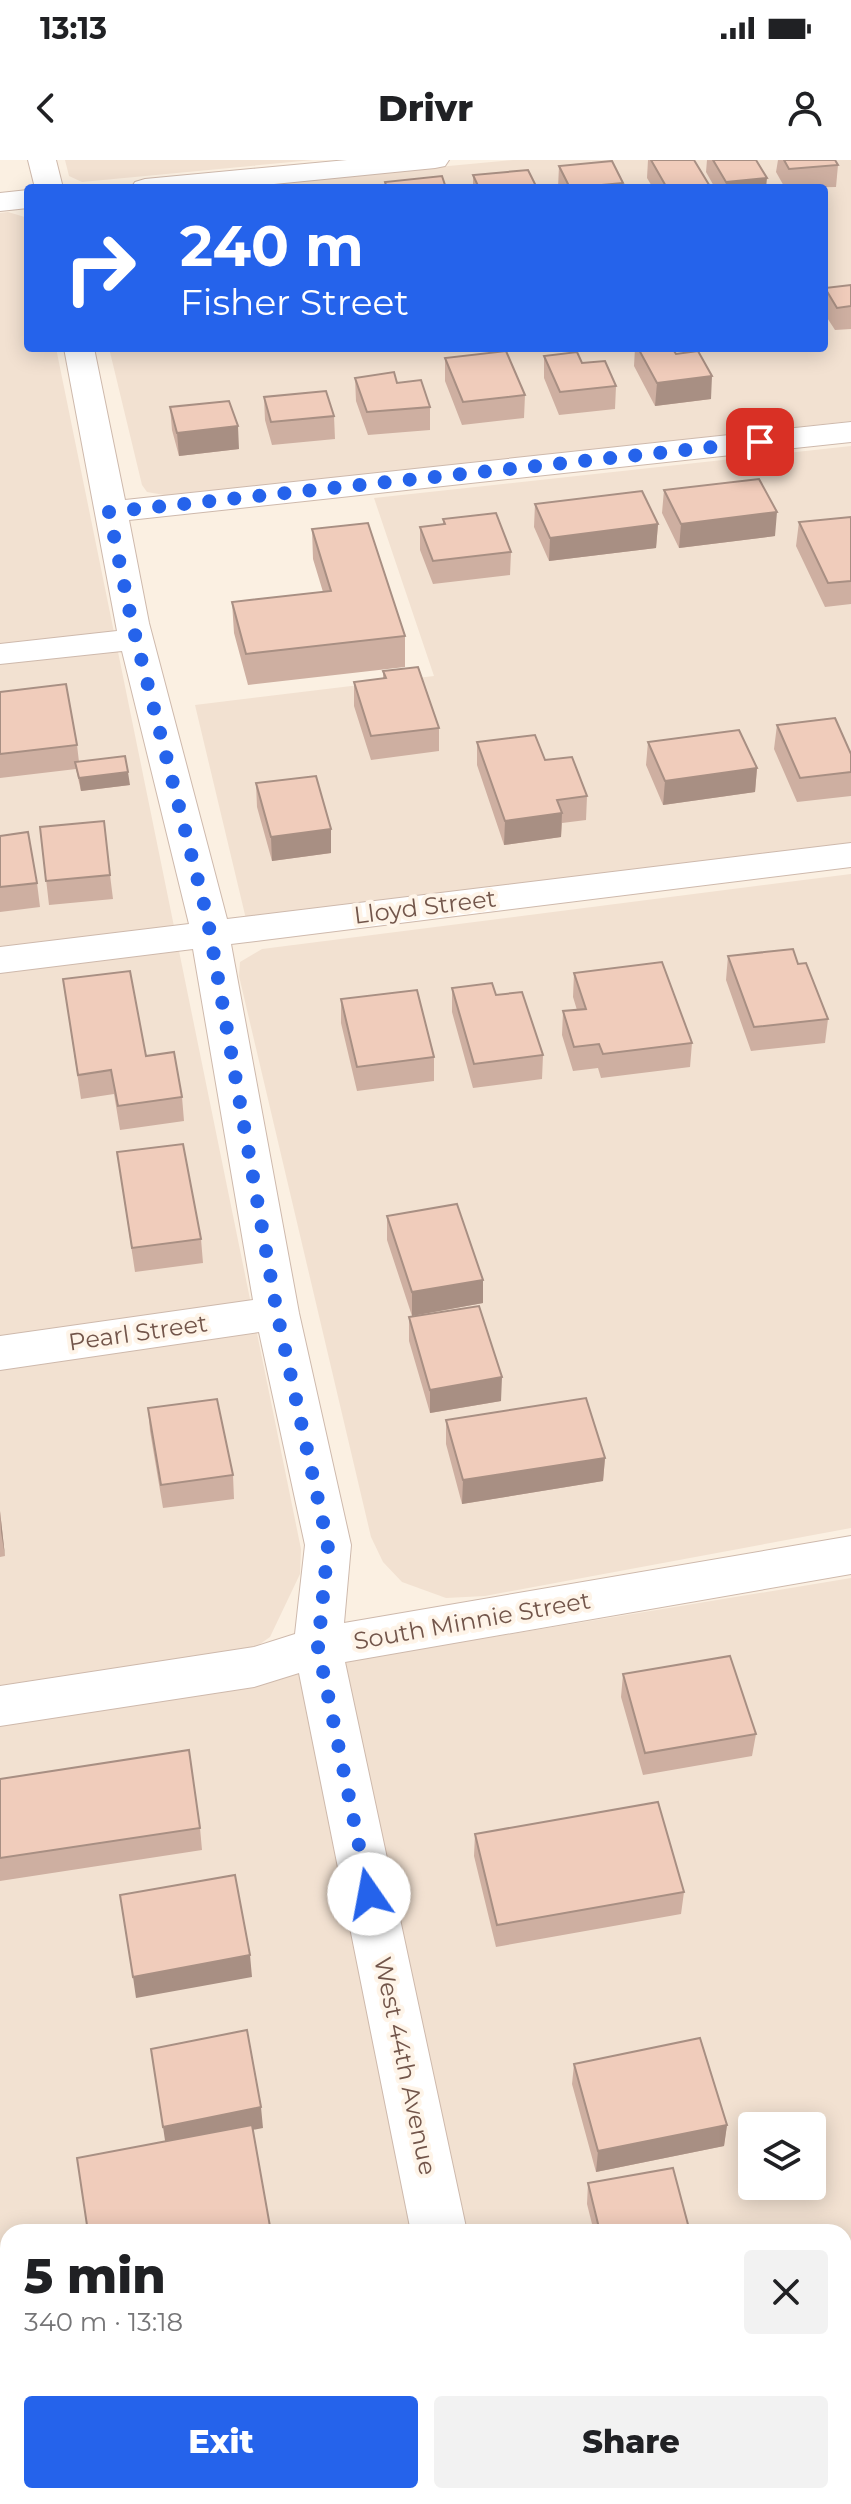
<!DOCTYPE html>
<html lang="en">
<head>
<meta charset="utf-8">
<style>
	body { margin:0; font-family:Montserrat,sans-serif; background:#f2f2f2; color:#202124; height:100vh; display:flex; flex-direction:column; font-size:30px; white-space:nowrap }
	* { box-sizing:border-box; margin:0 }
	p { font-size:26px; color:#757577 }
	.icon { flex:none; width:44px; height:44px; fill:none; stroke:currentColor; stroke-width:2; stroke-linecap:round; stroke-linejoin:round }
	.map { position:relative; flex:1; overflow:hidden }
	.side { position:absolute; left:0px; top:2064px; width:852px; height:280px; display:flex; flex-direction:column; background:#fff; border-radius:24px 24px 0 0; box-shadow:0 4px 20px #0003 }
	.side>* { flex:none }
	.guide { position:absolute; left:24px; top:24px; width:804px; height:168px; border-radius:8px; box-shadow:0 4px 20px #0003; background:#2563eb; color:#fff; overflow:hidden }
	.tools { position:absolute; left:738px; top:1952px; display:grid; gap:16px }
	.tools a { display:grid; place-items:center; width:88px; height:88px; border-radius:8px; background:#fff; box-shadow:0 4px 20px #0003; font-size:40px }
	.pin { position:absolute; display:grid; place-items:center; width:68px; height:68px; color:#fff; margin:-34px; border-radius:16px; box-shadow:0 4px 12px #0006 }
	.me { position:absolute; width:88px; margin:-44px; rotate:348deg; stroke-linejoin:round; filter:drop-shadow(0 0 6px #0008) }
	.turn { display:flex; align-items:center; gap:28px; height:168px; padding:0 24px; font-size:36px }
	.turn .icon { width:104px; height:104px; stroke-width:2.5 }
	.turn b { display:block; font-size:56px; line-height:68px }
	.round { display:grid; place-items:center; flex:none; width:84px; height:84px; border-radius:8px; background:#f2f2f2 }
	.head { display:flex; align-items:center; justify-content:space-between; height:136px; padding:0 24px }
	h1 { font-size:48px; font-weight:800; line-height:60px }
	.button { display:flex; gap:16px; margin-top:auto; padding:16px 24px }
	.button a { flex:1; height:92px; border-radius:8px; background:#2563eb; color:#fff; font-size:32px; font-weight:800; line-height:92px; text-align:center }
	.button a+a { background:#f2f2f2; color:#202124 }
	.status { display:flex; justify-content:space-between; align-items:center; height:56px; padding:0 40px; background:#fff; direction:ltr }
	.status svg { height:22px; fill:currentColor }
	header { display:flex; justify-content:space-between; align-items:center; height:104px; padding:0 24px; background:#fff; font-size:36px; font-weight:800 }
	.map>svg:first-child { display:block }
	.residential { fill:#f2e1d1; fill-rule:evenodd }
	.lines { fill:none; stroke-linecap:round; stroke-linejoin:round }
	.minor-casing { stroke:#ceb9ac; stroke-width:2 }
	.minor { fill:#fff; fill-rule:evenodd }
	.wall { fill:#ceafa1 }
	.shaded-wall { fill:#a88f83 }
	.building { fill:#f0ccbb; stroke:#a88f83; stroke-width:2 }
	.route { stroke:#2563eb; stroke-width:14; stroke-dasharray:0 25.2 }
	.labels { text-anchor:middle; stroke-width:8; stroke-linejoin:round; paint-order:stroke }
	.street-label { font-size:24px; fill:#72554a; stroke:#fef4e8 }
</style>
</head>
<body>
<div class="status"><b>13:13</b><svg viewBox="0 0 49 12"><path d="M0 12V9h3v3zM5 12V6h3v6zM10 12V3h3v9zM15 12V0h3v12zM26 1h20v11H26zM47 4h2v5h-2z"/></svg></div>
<header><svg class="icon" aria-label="back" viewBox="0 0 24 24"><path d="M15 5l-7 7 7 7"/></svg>Drivr<svg class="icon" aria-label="person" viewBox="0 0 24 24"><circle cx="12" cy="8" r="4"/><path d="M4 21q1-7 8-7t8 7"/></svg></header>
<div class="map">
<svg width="851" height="2344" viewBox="0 0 851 2344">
	<rect width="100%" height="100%" fill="#fbf0e2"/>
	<path class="residential" d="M65,0H313L82,22L69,16Z
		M513,0H851V261L170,336L147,332L142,325L109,188H824V28H213Z
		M8,52L28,58V188H56L301,1389L300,1414L270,1477L253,1489L0,1533V53Z
		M851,286V687L246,759L195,545L434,516L374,338Z
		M851,714V1368L485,1436L446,1438L402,1422L383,1402L371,1377L239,816L240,802L262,789Z
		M851,1418V2344H0V1558ZM752,1966H812V2026H752ZM8,2072H844V2336H8Z"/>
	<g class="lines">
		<g class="minor-casing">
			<path id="minor" d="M28,0H56L63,28H35Z
				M347,0H449L445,6L435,8L233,28H131L135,22L145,19Z
				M28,30V48L0,51V33Z
				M64,188H94L125,340L851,262V282L129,360L149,463L227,759L851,683V707L231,784L299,1153L351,1385L344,1463L851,1376V1414L345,1502L467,2072H411L299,1513L254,1527L0,1566V1526L254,1487L295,1474L305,1385L259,1172L0,1210V1176L253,1140L193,789L0,813V787L189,764L122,491L0,504V484L117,471Z
				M463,2336H523L525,2344H465Z"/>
		</g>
		<use href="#minor" class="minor"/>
	</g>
	<path class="wall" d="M648,0H694L711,28H653L647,18Z
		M707,0H756L766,28H715L706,12Z
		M778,0H835L838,5L836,27L785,28L776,12Z
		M559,6L623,23V28H558Z
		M473,15L537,28H473Z
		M851,125V169L835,170L824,153L825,128Z
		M635,188H672L711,239L655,246L634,206Z
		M544,196L582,203L616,226L615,249L559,255L544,218Z
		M445,198L525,235L524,258L462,265L445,221Z
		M355,218L397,223L430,247V270L368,275L356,241Z
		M264,237L334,256L335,279L272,285L265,260Z
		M170,247L239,289L179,296L172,270Z
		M664,330L775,376L679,388L662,353Z
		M535,344L658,364L656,388L549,401L534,367Z
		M851,357V444L825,447L796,386L799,362Z
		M443,359L511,392L510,415L433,424L420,390V367L443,364Z
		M312,369L405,476V507L248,525L234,473L232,442L323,432L313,399Z
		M383,511L439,568V591L371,600L354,546V522L383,519Z
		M0,532L77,585L79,602L130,625L81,631L76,609L0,618Z
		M777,565L851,594V636L797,642L774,589Z
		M477,582L545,600L587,636L586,660L562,663L561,677L504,685L477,605Z
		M648,582L757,608L755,632L663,645L646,605Z
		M256,623L331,669V693L272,701L257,647Z
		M40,667L110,715L113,739L49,745Z
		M0,676L37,723L40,747L0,752Z
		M728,796L798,804L828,859L825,883L751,891L726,820Z
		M574,813L692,883L690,907L601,918L598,908L573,911L562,875L563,851L577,850L573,837Z
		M63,819L146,896L182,937L184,961L120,970L114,934L81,939Z
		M452,828L496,835L543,895L542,919L473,928L452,852Z
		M341,839L434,897V921L357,931L341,863Z
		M117,992L201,1079L203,1103L135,1112Z
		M387,1056L483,1143L412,1156L387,1080Z
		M409,1157L501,1241L430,1253L409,1181Z
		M148,1248L233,1315L234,1339L163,1348L150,1271Z
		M446,1260L605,1298L603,1321L462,1344L446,1284Z
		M0,1351L5,1396L0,1397Z
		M623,1514L756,1574L752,1596L643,1615L621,1537Z
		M0,1619L200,1668L202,1690L0,1721Z
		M475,1674L684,1732L681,1754L496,1787L474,1696Z
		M574,1904L727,1965L724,1986L596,2012L572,1924Z
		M588,2023L690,2072H594L587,2044Z
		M662,2336H842L844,2344H664Z"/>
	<path class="shaded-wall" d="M767,18L766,28H725L726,22Z
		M712,216L711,239L655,246L657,223Z
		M238,266L239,289L179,296L177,273Z
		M777,352L775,376L679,388L681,364Z
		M658,364L656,388L549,401L550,378Z
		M757,608L755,632L663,645L665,621Z
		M128,612L130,625L81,631L79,618Z
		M562,653L561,677L504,685L505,661Z
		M331,669V693L272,701L271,677Z
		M483,1120V1143L412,1156V1132Z
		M502,1217L501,1241L430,1253V1230Z
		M605,1298L603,1321L462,1344L463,1320Z
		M0,1351L5,1396L1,1372Z
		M250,1795L252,1817L136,1838L133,1817Z
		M261,1947L263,1968L166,1987L163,1967Z
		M727,1965L724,1986L596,2012L598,1991Z
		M850,2243L845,2262H844V2245Z"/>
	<path class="building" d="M651,0H694L711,28H667Z
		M713,0H756L767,18L726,22Z
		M784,0H835L838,5L789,9Z
		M612,1L623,23L570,28L559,6Z
		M528,10L537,28H479L473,15Z
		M442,16L446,28H387L385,22Z
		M356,26L357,28H332Z
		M851,125V146L837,148L825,128Z
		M638,188H672L676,194L698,191L712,216L657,223Z
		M506,191L525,235L463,242L445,198Z
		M577,192L582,203L605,201L616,226L560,232L544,196Z
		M394,212L397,223L421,220L430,247L367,252L355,218Z
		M326,231L334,256L271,262L264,237Z
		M229,241L238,266L177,273L170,247Z
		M759,319L777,352L681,364L664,330Z
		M642,331L658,364L550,378L535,344Z
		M496,353L511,392L433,401L420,367L445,364L443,359Z
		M851,357V421L828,423L799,362Z
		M368,363L405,476L246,494L232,442L331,431L312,369Z
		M418,507L439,568L371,576L354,522L386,518L383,511Z
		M66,524L77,585L0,594V532Z
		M835,558L851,594V612L800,618L777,565Z
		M739,570L757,608L665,621L648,582Z
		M535,575L545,600L572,597L587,636L557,640L562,653L505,661L477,582Z
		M125,596L128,612L79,618L75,602Z
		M316,616L331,669L271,677L256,623Z
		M104,661L110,715L46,721L40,667Z
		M28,672L37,723L0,727V676Z
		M793,789L798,804L806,803L828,859L754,867L728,796Z
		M662,802L692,883L603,894L599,884L574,887L563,851L586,849L574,813Z
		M130,811L146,896L174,892L182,937L118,946L111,910L78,915L63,819Z
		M492,823L496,835L522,832L543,895L474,904L452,828Z
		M417,830L434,897L357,907L341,839Z
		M183,984L201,1079L132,1088L117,992Z
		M457,1044L483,1120L412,1132L387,1056Z
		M479,1146L502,1217L430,1230L409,1157Z
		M586,1238L605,1298L463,1320L446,1260Z
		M217,1239L233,1315L161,1325L148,1248Z
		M730,1496L756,1574L645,1593L623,1514Z
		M189,1590L200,1668L0,1698V1619Z
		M658,1642L684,1732L497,1765L475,1674Z
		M235,1715L250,1795L133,1817L120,1735Z
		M247,1870L261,1947L163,1967L151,1889Z
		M700,1878L727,1965L598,1991L574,1904Z
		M252,1965L271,2072H88L77,1998Z
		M673,2008L690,2072H600L588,2023Z
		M844,2224L850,2243L844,2245Z
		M191,2336H348L350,2344H192Z
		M669,2336H842L844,2344H671Z"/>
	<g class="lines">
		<path class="route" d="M369,1734L318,1487L328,1385L277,1153L207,756L132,463L109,352L760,282"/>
	</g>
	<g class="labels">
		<g class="street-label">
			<text transform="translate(425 747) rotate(-7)" y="8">Lloyd Street</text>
			<text transform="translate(138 1173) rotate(-8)" y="8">Pearl Street</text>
			<text transform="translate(472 1461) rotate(-10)" y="8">South Minnie Street</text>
			<text transform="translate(405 1906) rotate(78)" y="8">West 44th Avenue</text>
		</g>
	</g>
</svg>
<div class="tools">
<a><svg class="icon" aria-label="layers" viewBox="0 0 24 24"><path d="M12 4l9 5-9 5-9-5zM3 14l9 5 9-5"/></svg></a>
</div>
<div class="pin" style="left:760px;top:282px;background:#d93025"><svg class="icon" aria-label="arrive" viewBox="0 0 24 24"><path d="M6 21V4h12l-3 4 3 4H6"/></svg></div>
<svg class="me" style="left:369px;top:1734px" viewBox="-20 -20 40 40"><circle r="19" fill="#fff"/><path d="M0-13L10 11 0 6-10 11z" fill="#2563eb"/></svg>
<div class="guide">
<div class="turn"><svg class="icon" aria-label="right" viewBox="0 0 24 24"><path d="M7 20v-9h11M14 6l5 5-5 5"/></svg><div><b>240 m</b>Fisher Street</div></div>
</div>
<section class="side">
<div class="head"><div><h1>5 min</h1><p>340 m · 13:18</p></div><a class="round"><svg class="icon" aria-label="close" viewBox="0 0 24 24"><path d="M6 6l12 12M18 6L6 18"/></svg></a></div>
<div class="button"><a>Exit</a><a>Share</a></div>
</section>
</div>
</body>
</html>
